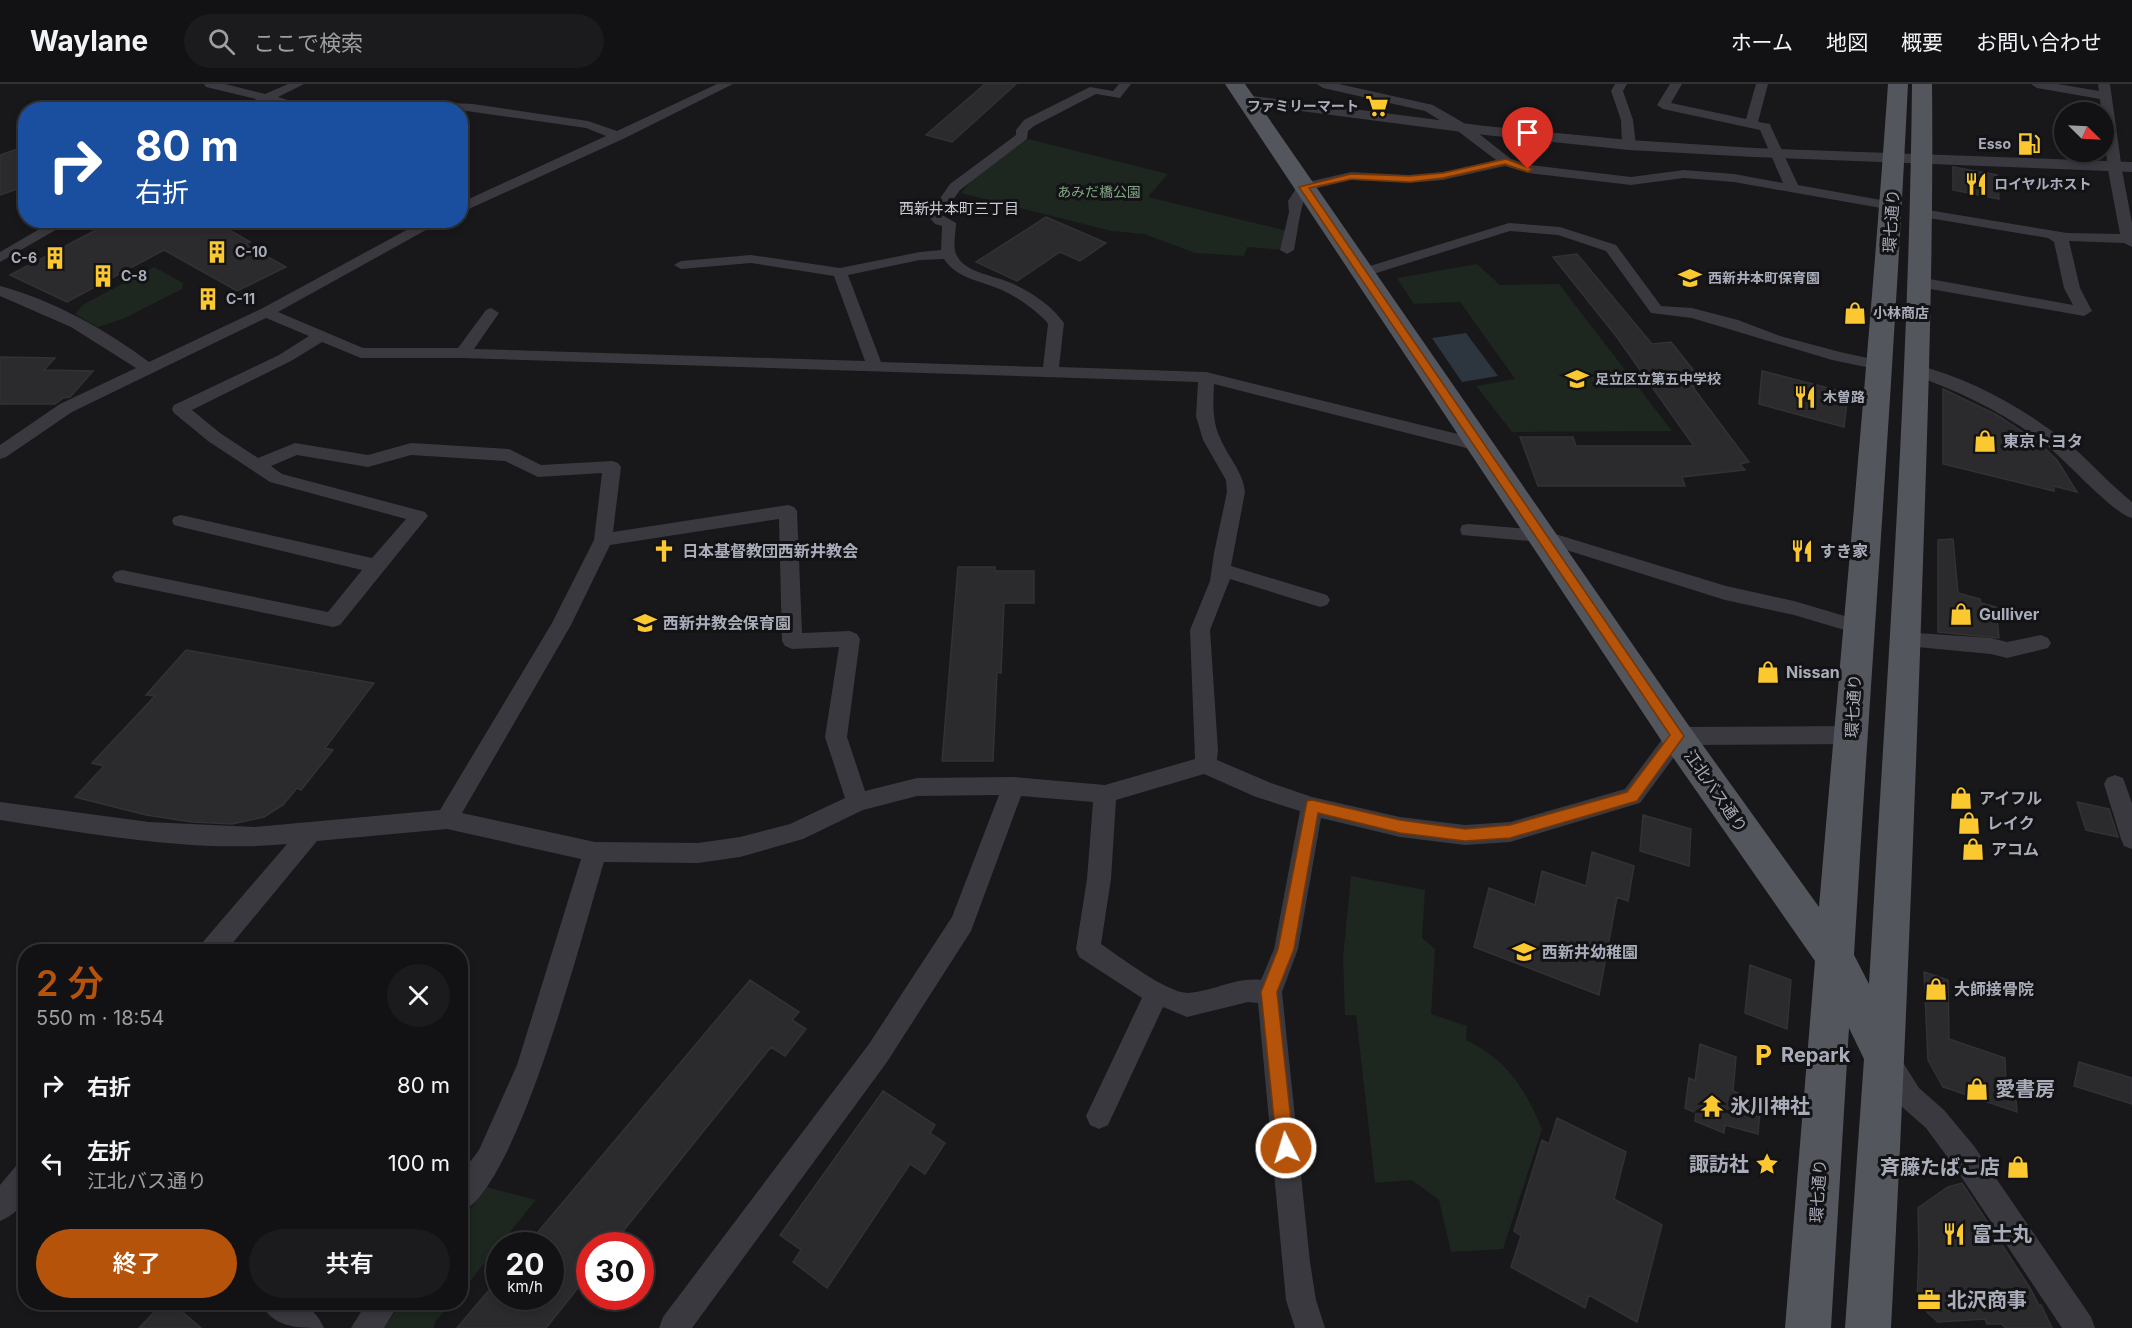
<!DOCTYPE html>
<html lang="ja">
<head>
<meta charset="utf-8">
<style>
	body { margin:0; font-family:Inter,"Noto Sans JP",sans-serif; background:#1b1b1d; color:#f1f3f6; height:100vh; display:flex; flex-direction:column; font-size:22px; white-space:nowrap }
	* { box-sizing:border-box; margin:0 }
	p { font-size:20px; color:#9c9ea0 }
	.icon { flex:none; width:33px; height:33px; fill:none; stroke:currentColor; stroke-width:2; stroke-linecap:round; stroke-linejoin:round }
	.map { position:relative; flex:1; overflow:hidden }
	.details { position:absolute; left:18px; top:860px; width:450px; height:366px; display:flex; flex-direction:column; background:#121214; border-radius:24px; box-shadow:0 3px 9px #0003,0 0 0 2px #313234 }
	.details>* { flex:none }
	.banner { position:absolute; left:18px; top:18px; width:450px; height:126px; border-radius:24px; box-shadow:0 3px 9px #0003,0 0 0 2px #313234; background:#1a4fa0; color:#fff; overflow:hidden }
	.needle { width:39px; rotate:114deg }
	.buttons { position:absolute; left:2054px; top:18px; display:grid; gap:12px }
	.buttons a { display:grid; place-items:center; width:60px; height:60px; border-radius:50%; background:#121214; box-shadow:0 3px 9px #0003,0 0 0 2px #313234; font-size:30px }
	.speed { position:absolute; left:486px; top:1148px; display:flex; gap:12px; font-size:30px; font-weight:700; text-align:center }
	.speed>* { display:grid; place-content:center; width:78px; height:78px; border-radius:50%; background:#121214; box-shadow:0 3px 9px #0003,0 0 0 2px #313234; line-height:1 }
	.speed small { font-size:15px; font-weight:400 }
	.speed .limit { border:9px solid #d22; background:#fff; color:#111 }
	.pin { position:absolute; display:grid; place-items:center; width:51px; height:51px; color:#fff; margin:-62px -26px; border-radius:50% 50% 50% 0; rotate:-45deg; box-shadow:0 0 6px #0007 }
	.pin .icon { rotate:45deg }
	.me { position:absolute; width:66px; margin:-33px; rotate:355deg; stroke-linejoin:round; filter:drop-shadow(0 0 4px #0008) }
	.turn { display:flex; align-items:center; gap:21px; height:126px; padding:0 18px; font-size:27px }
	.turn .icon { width:78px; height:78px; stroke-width:2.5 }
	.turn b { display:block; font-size:42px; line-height:51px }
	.round { display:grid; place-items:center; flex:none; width:63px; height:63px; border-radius:32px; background:#1b1b1d }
	.head { display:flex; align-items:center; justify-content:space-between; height:102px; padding:0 18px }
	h1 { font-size:36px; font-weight:600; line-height:45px; color:#b45309 }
	.button { display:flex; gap:12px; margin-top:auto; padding:12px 18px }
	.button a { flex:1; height:69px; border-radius:36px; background:#b45309; color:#fff; font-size:24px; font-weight:600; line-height:69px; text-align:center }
	.button a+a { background:#1b1b1d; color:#f1f3f6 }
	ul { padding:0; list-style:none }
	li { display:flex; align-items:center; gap:18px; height:78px; padding:0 18px }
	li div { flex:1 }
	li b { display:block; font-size:22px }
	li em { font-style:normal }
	header { display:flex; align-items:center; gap:36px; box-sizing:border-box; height:84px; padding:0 30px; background:#121214; border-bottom:2px solid #313234 }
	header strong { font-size:28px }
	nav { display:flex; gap:33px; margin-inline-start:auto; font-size:21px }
	.search { width:420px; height:54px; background:#1b1b1d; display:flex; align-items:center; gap:15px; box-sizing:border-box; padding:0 21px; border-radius:33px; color:#9c9ea0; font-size:22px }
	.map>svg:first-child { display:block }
	.green { fill:#1d261f }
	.water { fill:#2d353f }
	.building { fill:#2b2b2e; stroke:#323236; stroke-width:1.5 }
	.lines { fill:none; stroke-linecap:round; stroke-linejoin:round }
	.minor { fill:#39393f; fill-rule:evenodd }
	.tertiary { fill:#39393f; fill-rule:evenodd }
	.primary { fill:#54565e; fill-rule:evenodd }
	.route { fill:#b45309; stroke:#753606; stroke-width:1.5 }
	.labels { text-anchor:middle; stroke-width:6; stroke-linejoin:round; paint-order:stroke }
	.far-poi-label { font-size:14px; font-weight:bold; fill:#a9adba; stroke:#131315; text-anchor:start }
	.far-park-label { font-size:14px; fill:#80a685; stroke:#131315 }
	.far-neighbourhood-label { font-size:15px; fill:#cbcdd6; stroke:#131315 }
	.street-label { font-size:16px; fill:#a9adba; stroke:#131315 }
	.poi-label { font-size:16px; font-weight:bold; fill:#a9adba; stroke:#131315; text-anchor:start }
	.near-poi-label { font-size:20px; font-weight:bold; fill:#a9adba; stroke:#131315; text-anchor:start }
</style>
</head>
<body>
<header>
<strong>Waylane</strong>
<div class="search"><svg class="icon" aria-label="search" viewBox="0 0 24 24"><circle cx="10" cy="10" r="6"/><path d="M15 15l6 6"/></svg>ここで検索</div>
<nav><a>ホーム</a><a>地図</a><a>概要</a><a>お問い合わせ</a></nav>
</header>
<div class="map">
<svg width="2132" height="1244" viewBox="0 0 2132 1244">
	<rect width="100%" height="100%" fill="#18181a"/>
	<path class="green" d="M1028,55L1168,90L1148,113L1287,147L1283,166L1247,163L1244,172L1195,169L1144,150L1111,147L961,109C977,87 1005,69 1028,55Z
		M1477,180L1500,201L1559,200L1672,347L1512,348L1476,302L1515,295L1460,218L1414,220L1397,194Z
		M154,183L183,199L182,205L125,234L98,243L75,230L84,220Z
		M1351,792L1425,806L1422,854L1435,865L1431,930L1467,942L1466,956C1507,976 1525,1004 1542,1045L1503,1165L1451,1168L1439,1116L1412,1096L1375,1099L1356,931H1345L1343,874Z
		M486,1103L536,1116L461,1208V1138Z
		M402,1218H452L435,1238L434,1244H384Z"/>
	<path class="water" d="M1466,249L1498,292L1462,298L1432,254Z"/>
	<path class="building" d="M985,0H1016L952,58L926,51Z
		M26,62V102L0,111V71Z
		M1953,83L1997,91L1999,115L1953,106Z
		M1046,133L1106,159L1080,177L1060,168L1017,197L976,178Z
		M115,136H212L250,158L245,160L286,183L237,207L164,166L67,218L10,191Z
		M1577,170L1652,260L1671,258L1699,293L1690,294L1696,303L1692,302L1749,378L1740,380L1745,386L1682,393L1685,402H1538L1520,353H1573L1576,362H1694L1616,252L1553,173Z
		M0,273L55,274L44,286L93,287L70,313L63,314L55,320H0Z
		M1762,287L1848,309L1844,343L1759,320Z
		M1943,305L1997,331L2038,358L2057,376L2077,408L2054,402V407L1943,380Z
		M1953,455L1958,509L1980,515L1981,519L1996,523L1999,554L1938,548V456Z
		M958,483H995V487H1034V519H1004L1001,589L997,588L993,677H942Z
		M186,566L374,599L325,664L333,666L301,706L297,704L283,721L264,733L232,740L192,738L146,731L75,713L104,682L92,679L155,612L146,611Z
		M2077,718L2109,725L2118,753L2086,746Z
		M1643,731L1691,745L1689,782L1640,767Z
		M1592,768L1634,782L1628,817L1617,813L1599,911L1474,863L1489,804L1535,821L1542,787L1586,802Z
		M1750,881L1791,896L1787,945L1745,929Z
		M1924,888L1948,896L1949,955L2005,974L2006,1002L2015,1005L2017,1028L1943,1003L1928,976Z
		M750,896L799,928L792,936L806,945L785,972L771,963L612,1161H590V1189L546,1244H457L500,1193V1212H550V1161H527Z
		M1700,960L1736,973L1733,1007L1741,1010L1740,1015L1745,1017V1020L1760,1026L1758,1050L1725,1041L1724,1049L1695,1037L1696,1029L1685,1024L1689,994L1695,997Z
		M2079,978L2132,994V1020L2074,1002Z
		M883,1007L935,1041L930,1049L945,1059L925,1090L910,1080L827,1204L793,1178L801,1166L780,1151Z
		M1557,1034L1626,1068L1614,1115L1662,1141L1637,1238L1589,1211L1585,1224L1511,1183L1521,1152L1514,1147L1542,1056L1549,1060Z
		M1962,1099L2030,1204L2039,1221H2041L2052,1244H2005L2002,1240H1987L1985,1235L1938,1238L1917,1219L1919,1166L1918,1124L1948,1103Z
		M164,1218H171L201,1244H139Z"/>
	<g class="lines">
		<path class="minor" d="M204,0H225L265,10L288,0H304L278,13L321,26H298L268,18L258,26H243L256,15L206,3Z
			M717,0H733L623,55L460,129V119L606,52L586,44L460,26H323L329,22L406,17L473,20L588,37L617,47Z
			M1119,0H1131L1120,14L1096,10L1034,42L1028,47L1027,55L960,106L942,131L956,139C956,148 952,164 957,172C966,189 996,192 1011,199C1031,208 1051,221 1064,239L1059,283L1206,288L1478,355L1484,357L1487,361L1484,365L1478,367L1214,300C1213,320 1212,338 1221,356C1229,374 1243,388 1245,408L1231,482L1327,511L1330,516L1327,521L1320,523L1230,495L1210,546L1218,666L1217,676L1271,699L1312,713L1400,733L1465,741L1510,738L1625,705L1669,646L1677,643L1852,642L1860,645L1863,651L1860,657L1852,660L1683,661L1640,719L1510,758L1465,761L1400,753L1321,734L1298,865L1282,908L1310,1178L1316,1216L1325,1244H1295L1286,1216L1258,919L1248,918L1187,933L1163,923L1108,1041L1099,1045L1090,1041L1086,1032L1142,914L1079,873L1076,865L1087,795L1093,718L1021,712L971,847L887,978L692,1244H659L663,1233L869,960L952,833L999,711L917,712L863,726L803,755L740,773L698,779L604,778C584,843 518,1105 460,1129V1091L479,1066L517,981L581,775L447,745L317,757L226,867H199L202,859L287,760C191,769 95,750 0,736V718L149,738L255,743L440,726L552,539L594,456L602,389L538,393L505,377L411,371L368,383L297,371L271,382L282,390L425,428L428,432L340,541L333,543L115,498L112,493L115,488L122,486L328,528L362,486L181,443L174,441L172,437L174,433L181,431L372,474L406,435L270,398L208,357L174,329L172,325L174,321L279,271L309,252L266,234L72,328L6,373L0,375V361L60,320L136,284L71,243L0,212V202C53,216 106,246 149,278L261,225L425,136H444L278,228L363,264H458L486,226L491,224L499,229L474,265L865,277L834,192L751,179L681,185L674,181L681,177L751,171L840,184L920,168L941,166L942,142L935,140L928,132L950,100L1016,51V46L1024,36L1090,3L1113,7ZM944,175C957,195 982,197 1002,206C1019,214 1033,224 1046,237L1048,240L1043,283L881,278L848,191L920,176ZM322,258L361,274H463L1198,298L1196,332L1203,356L1226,396L1227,408L1214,469L1210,497L1190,546L1195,675L1105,701L1014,693L917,694L865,707L847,653L860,555L857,550L850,547L802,549L797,427L794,423L788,421L613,448L621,383L618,379L612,377L541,381L509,365L411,359L368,371L295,359L258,374L220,349L192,326L291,277ZM779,435L782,557L785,562L792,565L839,563L825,653L845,714L790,740L740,753L698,759L595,758L462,729L571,541L610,461ZM1204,690L1256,713L1300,727L1274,865L1261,896C1236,893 1214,907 1189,909C1168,910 1119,872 1101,860L1111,795L1116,716Z
			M1317,0H1339L1433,21L1469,42L1511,75L1530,81L1631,93L1684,86L1734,90L1783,99L1760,46L1663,25L1657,21L1670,0H1682L1671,19L1746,35L1756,0H1768L1758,38L1770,40L1771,43L1798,101L1892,118L1899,122L1892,126L1734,98L1684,94L1631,101L1528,89L1505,82L1443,96L1409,99L1351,96L1309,106C1300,119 1298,148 1294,166L1287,170L1280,166L1289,128L1288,117L1299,100L1351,88L1409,91L1443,88L1496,76L1459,48L1425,27L1323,4Z
			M1615,0H1627L1623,7L1633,36L1636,61L1634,64H1624L1622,61L1621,36L1611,7Z
			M2031,0H2058L2099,7L2098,0H2110L2122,86L2132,139V163L2124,159L2069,157L2080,204L2092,227L2084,232L1919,203L1911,198L1919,193L2073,221L2064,204L2054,158L2048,154L1917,132L1915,129L1922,125L2067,149L2120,150L2108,86L2100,15L2037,4Z
			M55,136H73L0,178V168Z
			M1509,139L1560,143L1616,161L1661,222L1692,224L1738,236L1780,252L1840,268L1886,278L1888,281L1880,286L1832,276L1692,234L1651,229L1606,167L1558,151L1510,147L1367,192L1362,193L1355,189L1357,186Z
			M1917,281C1973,295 2031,328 2075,365C2094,382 2112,402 2132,418V434C2112,429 2066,376 2045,360C2005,329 1959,307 1911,290L1909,286L1911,282Z
			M1469,440L1542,446L1726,502L1794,517L1858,536L1865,538L1868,543L1865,548L1858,550L1794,531L1725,516L1541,458L1462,451L1460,446L1462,441Z
			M1903,548L1991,554L2007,558L2041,551L2048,554L2051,559L2048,564L2007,574L1991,570L1896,561L1893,556L1896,551Z
			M2115,691L2123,694L2132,719V765L2124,762L2121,755L2104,700L2107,694Z
			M1888,965L1897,969L1919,1004L1944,1026L1974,1062L2091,1233L2095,1244H2062L1954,1082L1926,1044L1901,1022L1875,978L1879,969Z
			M26,1078C26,1105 30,1125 0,1137V1101L16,1082Z
			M260,1218C288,1218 311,1214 324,1244C296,1244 273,1244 260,1218Z
			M367,1218H400L384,1244H351Z"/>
		<path class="tertiary" d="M1245,11L1485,42L1629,56L1754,64L2132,78V88L1754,73L1629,66L1485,51L1240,19L1237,16Z"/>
		<path class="primary" d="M1225,0H1245L1689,642L1819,823C1842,549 1869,275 1888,0H1908C1894,290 1871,580 1854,871L1869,900C1886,600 1909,300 1912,0H1932C1934,190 1926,379 1920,569C1912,794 1903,1019 1891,1244H1845L1864,975L1849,944L1831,1244H1785L1815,877L1665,662Z"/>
	</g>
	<path class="route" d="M1506,75L1533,85L1528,88L1505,80L1443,94L1410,98L1351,95L1309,104L1684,652L1637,717L1510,754L1465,757L1400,749L1318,729L1294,865L1277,908L1294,1064L1292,1071L1286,1073L1279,1071L1277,1064L1261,908L1278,865L1307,717L1312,716L1400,736L1465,745L1510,741L1627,708L1670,651L1299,103L1351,90L1410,92L1443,89Z"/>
	<defs>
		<g id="supermarket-bare" transform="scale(1.8)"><path d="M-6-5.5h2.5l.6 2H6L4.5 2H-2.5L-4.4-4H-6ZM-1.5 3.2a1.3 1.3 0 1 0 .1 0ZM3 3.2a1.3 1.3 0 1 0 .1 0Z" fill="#fbc82f" stroke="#131315" stroke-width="2.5" paint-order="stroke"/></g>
		<g id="fuel-bare" transform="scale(1.8)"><path d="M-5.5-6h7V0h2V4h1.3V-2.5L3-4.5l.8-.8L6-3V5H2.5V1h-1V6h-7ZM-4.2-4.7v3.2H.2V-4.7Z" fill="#fbc82f" stroke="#131315" stroke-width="2.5" paint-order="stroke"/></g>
		<g id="restaurant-bare" transform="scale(1.8)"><path d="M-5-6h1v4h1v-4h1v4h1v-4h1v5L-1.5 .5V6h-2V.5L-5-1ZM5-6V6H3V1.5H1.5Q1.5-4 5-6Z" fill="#fbc82f" stroke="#131315" stroke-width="2.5" paint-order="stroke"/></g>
		<g id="building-bare" transform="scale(1.8)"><path d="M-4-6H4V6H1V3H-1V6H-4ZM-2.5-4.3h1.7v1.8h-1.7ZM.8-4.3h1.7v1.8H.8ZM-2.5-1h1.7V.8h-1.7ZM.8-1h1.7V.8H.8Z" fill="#fbc82f" stroke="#131315" stroke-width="2.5" paint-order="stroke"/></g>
		<g id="school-bare" transform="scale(1.8)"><path d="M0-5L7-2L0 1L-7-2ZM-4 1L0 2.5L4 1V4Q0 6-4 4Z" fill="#fbc82f" stroke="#131315" stroke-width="2.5" paint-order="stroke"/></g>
		<g id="shop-bare" transform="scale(1.8)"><path d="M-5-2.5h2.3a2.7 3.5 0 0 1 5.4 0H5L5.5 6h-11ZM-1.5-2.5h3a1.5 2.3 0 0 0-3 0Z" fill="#fbc82f" stroke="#131315" stroke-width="2.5" paint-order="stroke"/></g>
		<g id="church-bare" transform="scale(1.8)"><path d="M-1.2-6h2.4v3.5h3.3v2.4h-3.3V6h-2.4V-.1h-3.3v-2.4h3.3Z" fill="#fbc82f" stroke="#131315" stroke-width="2.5" paint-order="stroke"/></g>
		<g id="parking-bare" transform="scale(1.8)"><path d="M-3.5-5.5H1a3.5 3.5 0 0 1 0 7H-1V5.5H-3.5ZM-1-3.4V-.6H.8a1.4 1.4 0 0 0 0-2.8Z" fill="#fbc82f" stroke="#131315" stroke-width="2.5" paint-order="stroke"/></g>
		<g id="temple-bare" transform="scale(1.8)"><path d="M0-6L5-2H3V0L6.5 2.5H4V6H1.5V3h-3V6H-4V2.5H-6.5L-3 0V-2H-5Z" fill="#fbc82f" stroke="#131315" stroke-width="2.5" paint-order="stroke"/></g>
		<g id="sight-bare" transform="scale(1.8)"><path d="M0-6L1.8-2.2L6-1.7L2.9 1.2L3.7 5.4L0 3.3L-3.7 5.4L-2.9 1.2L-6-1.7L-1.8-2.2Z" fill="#fbc82f" stroke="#131315" stroke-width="2.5" paint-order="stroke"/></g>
		<g id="office-bare" transform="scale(1.8)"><path d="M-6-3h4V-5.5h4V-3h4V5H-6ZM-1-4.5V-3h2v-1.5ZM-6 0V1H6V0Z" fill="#fbc82f" stroke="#131315" stroke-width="2.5" paint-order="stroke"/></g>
	</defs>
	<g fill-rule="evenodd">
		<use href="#supermarket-bare" x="1377" y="22"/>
		<use href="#fuel-bare" x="2029" y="60"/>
		<use href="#restaurant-bare" x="1976" y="100"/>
		<use href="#building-bare" x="217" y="168"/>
		<use href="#building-bare" x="55" y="174"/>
		<use href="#building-bare" x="103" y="192"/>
		<use href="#school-bare" x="1690" y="194"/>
		<use href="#building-bare" x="208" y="215"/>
		<use href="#shop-bare" x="1855" y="229"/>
		<use href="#school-bare" x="1577" y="295"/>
		<use href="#restaurant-bare" x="1805" y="313"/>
		<use href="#shop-bare" x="1985" y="357"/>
		<use href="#church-bare" x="664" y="467"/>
		<use href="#restaurant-bare" x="1802" y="467"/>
		<use href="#shop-bare" x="1961" y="530"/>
		<use href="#school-bare" x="645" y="539"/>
		<use href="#shop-bare" x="1768" y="588"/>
		<use href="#shop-bare" x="1961" y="714"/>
		<use href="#shop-bare" x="1969" y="739"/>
		<use href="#shop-bare" x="1973" y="765"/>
		<use href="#school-bare" x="1524" y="868"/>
		<use href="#shop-bare" x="1936" y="905"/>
		<use href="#parking-bare" x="1763" y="971"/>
		<use href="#shop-bare" x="1977" y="1005"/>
		<use href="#temple-bare" x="1712" y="1022"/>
		<use href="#sight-bare" x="1767" y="1080"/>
		<use href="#shop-bare" x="2018" y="1083"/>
		<use href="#restaurant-bare" x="1954" y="1150"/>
		<use href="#office-bare" x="1929" y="1216"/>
	</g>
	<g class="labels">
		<g class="far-poi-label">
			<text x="1359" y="27" text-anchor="end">ファミリーマート</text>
			<text x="2011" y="65" text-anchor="end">Esso</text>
			<text x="1994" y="105">ロイヤルホスト</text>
			<text x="235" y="173">C-10</text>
			<text x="37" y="179" text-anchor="end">C-6</text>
			<text x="121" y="197">C-8</text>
			<text x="1708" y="199">西新井本町保育園</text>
			<text x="226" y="220">C-11</text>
			<text x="1873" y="234">小林商店</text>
			<text x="1595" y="300">足立区立第五中学校</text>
			<text x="1823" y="318">木曽路</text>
		</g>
		<g class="far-park-label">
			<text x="1099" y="113">あみだ橋公園</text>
		</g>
		<g class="far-neighbourhood-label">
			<text x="959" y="130">西新井本町三丁目</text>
		</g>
		<g class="street-label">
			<text transform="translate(1891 137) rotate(-86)" y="6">環七通り</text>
			<text transform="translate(1853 622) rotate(-87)" y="6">環七通り</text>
			<text transform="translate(1716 707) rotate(55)" y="6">江北バス通り</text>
			<text transform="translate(1818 1107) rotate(-86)" y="6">環七通り</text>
		</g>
		<g class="poi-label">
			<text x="2003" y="363">東京トヨタ</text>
			<text x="682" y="473">日本基督教団西新井教会</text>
			<text x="1820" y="473">すき家</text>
			<text x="1979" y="536">Gulliver</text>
			<text x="663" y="545">西新井教会保育園</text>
			<text x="1786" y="594">Nissan</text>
			<text x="1979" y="720">アイフル</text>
			<text x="1987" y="745">レイク</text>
			<text x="1991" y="771">アコム</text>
			<text x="1542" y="874">西新井幼稚園</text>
			<text x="1954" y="911">大師接骨院</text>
		</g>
		<g class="near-poi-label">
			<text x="1781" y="978">Repark</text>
			<text x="1995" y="1012">愛書房</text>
			<text x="1730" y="1029">氷川神社</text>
			<text x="1749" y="1087" text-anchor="end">諏訪社</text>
			<text x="2000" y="1090" text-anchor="end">斉藤たばこ店</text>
			<text x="1972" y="1157">富士丸</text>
			<text x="1947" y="1223">北沢商事</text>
		</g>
	</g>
</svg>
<div class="buttons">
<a><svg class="needle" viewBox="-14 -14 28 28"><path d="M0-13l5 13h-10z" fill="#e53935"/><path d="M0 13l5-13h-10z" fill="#9c9ea0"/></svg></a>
</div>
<div class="speed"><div>20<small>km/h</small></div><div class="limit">30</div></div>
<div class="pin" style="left:1528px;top:85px;background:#d93025"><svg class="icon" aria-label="arrive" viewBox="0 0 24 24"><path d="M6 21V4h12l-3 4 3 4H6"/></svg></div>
<svg class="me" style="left:1286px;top:1064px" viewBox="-20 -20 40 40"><circle r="17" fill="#b45309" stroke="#fff" stroke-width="3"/><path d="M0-11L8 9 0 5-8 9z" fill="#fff"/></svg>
<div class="banner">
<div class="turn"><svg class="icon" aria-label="right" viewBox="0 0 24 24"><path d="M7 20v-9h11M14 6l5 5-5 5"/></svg><div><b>80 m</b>右折</div></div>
</div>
<section class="details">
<div class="head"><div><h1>2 分</h1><p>550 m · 18:54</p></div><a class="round"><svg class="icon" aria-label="close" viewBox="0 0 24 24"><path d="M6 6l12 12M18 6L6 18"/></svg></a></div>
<ul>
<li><svg class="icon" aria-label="right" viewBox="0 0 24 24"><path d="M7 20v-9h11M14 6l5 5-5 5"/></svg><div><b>右折</b></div><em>80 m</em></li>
<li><svg class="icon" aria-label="left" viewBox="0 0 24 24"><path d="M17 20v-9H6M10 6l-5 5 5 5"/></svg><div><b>左折</b><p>江北バス通り</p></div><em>100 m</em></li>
</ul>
<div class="button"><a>終了</a><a>共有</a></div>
</section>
</div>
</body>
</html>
